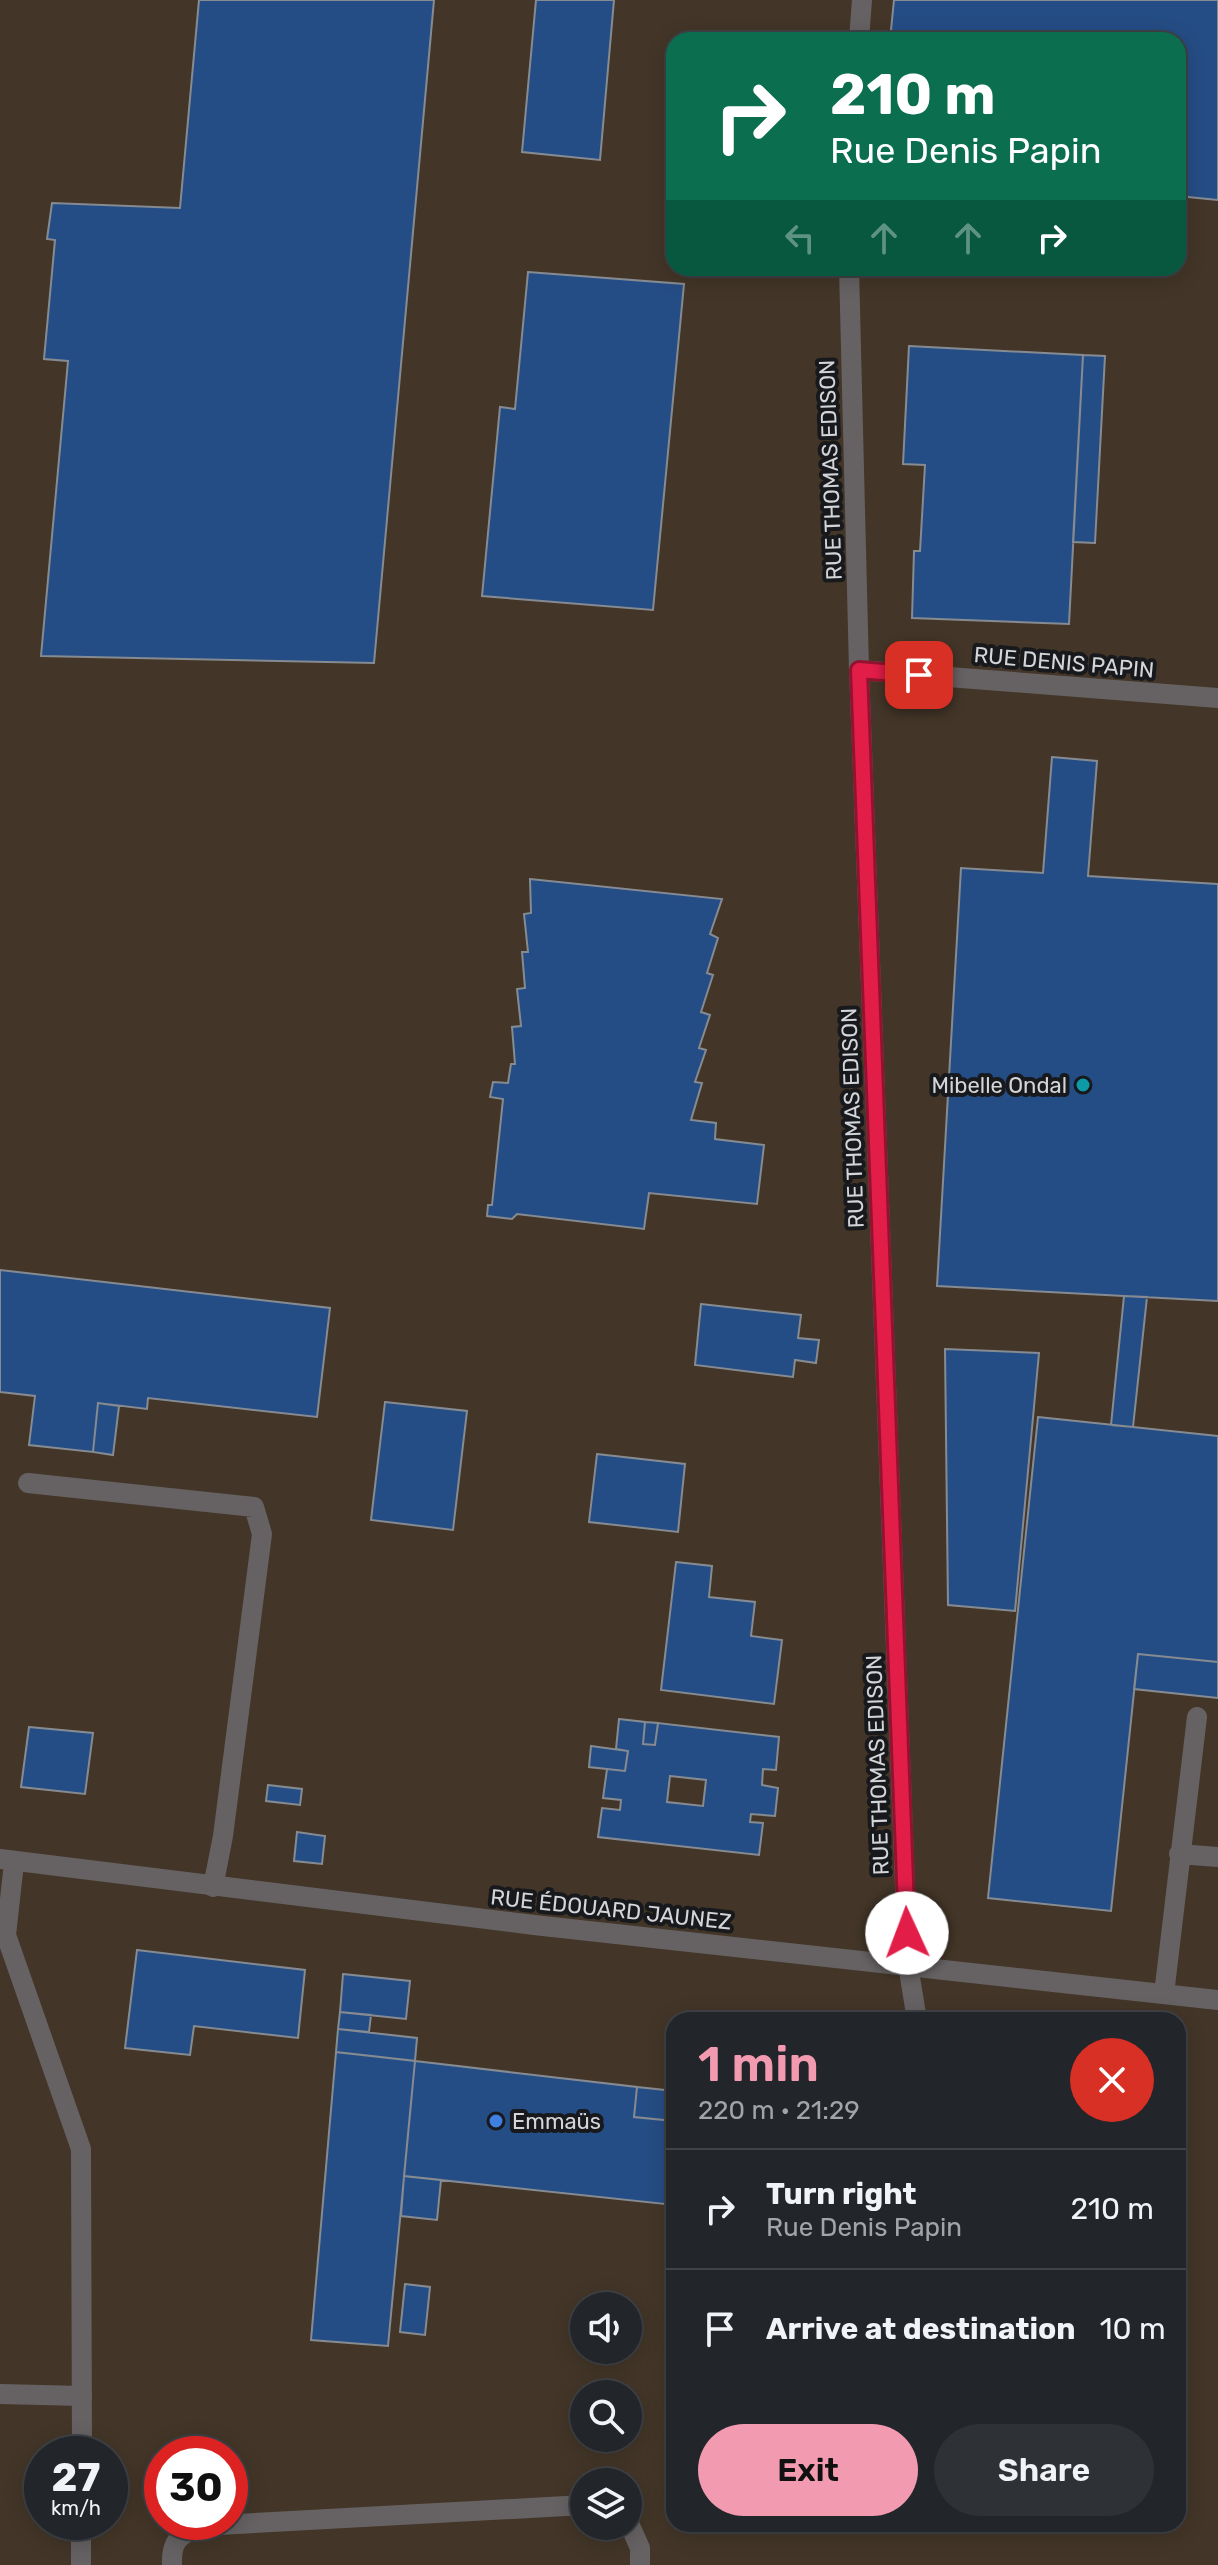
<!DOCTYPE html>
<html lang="en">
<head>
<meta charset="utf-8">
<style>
	body { margin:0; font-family:Rubik,sans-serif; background:#2e3135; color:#f1f3f6; height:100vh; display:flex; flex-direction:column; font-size:30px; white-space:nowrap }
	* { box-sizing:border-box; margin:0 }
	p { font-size:26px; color:#a2a5a8 }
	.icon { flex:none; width:44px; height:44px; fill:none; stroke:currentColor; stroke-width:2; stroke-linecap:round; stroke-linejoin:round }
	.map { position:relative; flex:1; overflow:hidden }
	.details { position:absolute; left:666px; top:2012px; width:520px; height:520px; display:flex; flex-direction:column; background:#222529; border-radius:24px; box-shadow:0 4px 20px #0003,0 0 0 2px #3f4246 }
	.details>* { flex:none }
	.top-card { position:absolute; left:666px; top:32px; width:520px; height:244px; border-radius:24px; box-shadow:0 4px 20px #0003,0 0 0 2px #3f4246; background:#0b6e4f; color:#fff; overflow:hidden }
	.controls { position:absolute; left:570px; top:2292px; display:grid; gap:16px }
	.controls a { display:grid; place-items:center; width:72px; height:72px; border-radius:50%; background:#222529; box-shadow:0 4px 20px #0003,0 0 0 2px #3f4246; font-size:40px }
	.speed { position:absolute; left:24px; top:2436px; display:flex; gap:16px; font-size:40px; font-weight:700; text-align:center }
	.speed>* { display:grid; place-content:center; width:104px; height:104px; border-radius:50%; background:#222529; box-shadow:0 4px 20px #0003,0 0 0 2px #3f4246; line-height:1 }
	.speed small { font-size:20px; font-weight:400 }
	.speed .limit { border:12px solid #d22; background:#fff; color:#111 }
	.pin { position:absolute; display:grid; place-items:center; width:68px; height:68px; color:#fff; margin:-34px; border-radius:16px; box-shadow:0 4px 12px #0006 }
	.me { position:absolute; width:88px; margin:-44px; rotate:358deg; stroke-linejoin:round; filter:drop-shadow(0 0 6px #0008) }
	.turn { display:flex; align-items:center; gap:28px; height:168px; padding:0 32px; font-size:36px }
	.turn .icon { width:104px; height:104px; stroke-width:2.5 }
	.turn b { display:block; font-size:56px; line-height:68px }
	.lanes { display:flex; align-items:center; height:76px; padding:0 32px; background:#0003; justify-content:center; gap:40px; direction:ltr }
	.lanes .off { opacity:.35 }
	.round { display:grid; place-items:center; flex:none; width:84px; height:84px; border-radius:42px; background:#2e3135 }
	.overview { display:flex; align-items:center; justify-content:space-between; height:136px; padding:0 32px }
	h1 { font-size:48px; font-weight:600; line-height:60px; color:#f29ab0 }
	.action { display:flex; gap:16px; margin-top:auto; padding:16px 32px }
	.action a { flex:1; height:92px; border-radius:48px; background:#f29ab0; color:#111; font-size:32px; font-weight:600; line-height:92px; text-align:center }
	.action a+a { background:#2e3135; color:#f1f3f6 }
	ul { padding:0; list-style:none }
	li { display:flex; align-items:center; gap:24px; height:120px; padding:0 32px; border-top:2px solid #3f4246 }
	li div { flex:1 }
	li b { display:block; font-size:30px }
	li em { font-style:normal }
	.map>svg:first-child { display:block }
	.industrial { fill:#433628; fill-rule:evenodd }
	.building { fill:#254d85; stroke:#868b92; stroke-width:2; fill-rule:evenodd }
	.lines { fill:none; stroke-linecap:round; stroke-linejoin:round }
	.service { stroke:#666263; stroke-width:20 }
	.minor { stroke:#666263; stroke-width:20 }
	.route-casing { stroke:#92132f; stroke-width:20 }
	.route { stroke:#e11d48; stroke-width:14 }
	.culture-dot { fill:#0f9aa8; stroke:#17191c; stroke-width:3 }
	.shop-dot { fill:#3f7fe0; stroke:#17191c; stroke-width:3 }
	.labels { text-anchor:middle; stroke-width:8; stroke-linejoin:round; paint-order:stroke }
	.street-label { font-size:22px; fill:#d3d5d9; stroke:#17191c }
	.poi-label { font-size:22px; fill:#d3d5d9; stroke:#17191c; text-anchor:end }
</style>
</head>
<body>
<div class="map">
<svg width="1218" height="2565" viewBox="0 0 1218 2565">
	<rect width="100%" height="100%" fill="#2d3137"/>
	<path class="industrial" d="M0,0H1218V2565H0ZM674,40H1178V268H674ZM674,2020H1178V2524H674ZM584,2306H628V2350H584ZM584,2394H628V2438H584ZM42,2454H110V2522H42ZM162,2454H230V2522H162ZM584,2482H628V2526H584Z"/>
	<path class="building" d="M199,0H434L374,663L41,656L68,361L44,359L55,240L47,239L52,203L180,208Z
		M536,0H614L600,160L522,152Z
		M894,0H1218V200L1178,196V40H890Z
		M528,272L684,284L653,610L482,596L500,407L515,409Z
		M909,346L1083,355L1069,624L912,618L914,551H920L925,465L903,464Z
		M1083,355L1105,356L1095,543L1073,542Z
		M1052,757L1097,761L1088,876L1218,884V1301L937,1286L961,868L1043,873Z
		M530,879L722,899L710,934L718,938L707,973L713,975L701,1012L710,1015L699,1048L706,1050L695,1082L702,1083L691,1120L716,1123L715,1139L764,1145L757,1204L649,1193L644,1229L517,1214L512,1219L487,1216L488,1205H492L503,1099L490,1097L493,1082L508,1083L511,1064H515L512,1027L521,1026L517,989L525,988L522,952H528L524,914L531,913Z
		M0,1270L330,1308L317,1417L148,1398L147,1409L98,1403L93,1452L29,1445L35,1396L0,1392Z
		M1124,1296L1147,1297L1133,1427L1111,1425Z
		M701,1304L801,1315L798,1338L819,1340L816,1363L795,1360L793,1377L695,1365Z
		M945,1349L1039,1353L1015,1611L948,1605Z
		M385,1402L467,1411L453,1530L371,1520Z
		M98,1403L119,1406L113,1455L93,1452Z
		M1038,1417L1218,1436V1662L1138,1654L1111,1911L988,1898Z
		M597,1454L685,1464L678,1532L589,1522Z
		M676,1562L712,1566L709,1597L755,1602L751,1636L782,1640L774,1704L661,1690Z
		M1138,1654L1218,1662V1698L1134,1689Z
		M619,1719L645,1722L643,1744L655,1745L658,1723L779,1737L776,1770L763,1769L762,1785L778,1788L775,1816L751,1814L750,1822L763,1823L759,1855L598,1837L602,1808L620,1810L621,1800L603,1798L607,1769L625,1771L628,1751L616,1749ZM670,1776L706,1780L703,1806L667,1802Z
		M645,1722L658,1723L655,1745L643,1744Z
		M29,1727L93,1733L85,1794L21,1787Z
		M591,1746L628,1751L625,1771L589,1767Z
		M268,1785L302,1789L300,1805L266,1801Z
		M297,1832L325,1836L322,1864L294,1861Z
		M137,1950L305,1970L298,2038L194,2026L190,2055L125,2048Z
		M343,1974L410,1981L406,2019L340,2012Z
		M340,2012L371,2015L369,2032L338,2029Z
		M338,2029L417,2038L415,2061L336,2052Z
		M336,2052L415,2061L388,2346L311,2340Z
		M415,2061L637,2087L634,2117L674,2121V2205L404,2176Z
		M637,2087L674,2091V2121L634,2117Z
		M404,2176L441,2180L437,2220L401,2216Z
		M405,2284L430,2287L425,2335L400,2332Z"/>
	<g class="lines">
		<path class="service" d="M28,1483L254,1507L262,1534L223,1836L213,1887
			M1179,1854L1218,1857
			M908,1965L917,2020
			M1164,1994L1197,1717
			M0,2394L82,2396
			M628,2521L640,2548V2565
			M172,2565C171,2541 179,2535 200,2526L584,2505"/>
		<path class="minor" d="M859,40L862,0
			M849,268L859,670L908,1965
			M859,670L1218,698
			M0,1859L534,1925L1218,2000
			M14,1863L6,1935L81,2149L82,2454
			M81,2565V2522"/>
	</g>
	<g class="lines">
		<g class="route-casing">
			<path id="route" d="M907,1933L859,670L919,675"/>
		</g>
		<use href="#route" class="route"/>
	</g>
	<circle class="culture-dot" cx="1083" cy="1085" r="8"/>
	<circle class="shop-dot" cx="496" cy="2121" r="8"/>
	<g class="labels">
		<g class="street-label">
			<text transform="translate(830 470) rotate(-92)" y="8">RUE THOMAS EDISON</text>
			<text transform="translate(1064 662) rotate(5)" y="8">RUE DENIS PAPIN</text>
			<text transform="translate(852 1118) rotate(-92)" y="8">RUE THOMAS EDISON</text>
			<text transform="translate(877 1765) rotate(-92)" y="8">RUE THOMAS EDISON</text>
			<text transform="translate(611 1909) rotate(6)" y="8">RUE ÉDOUARD JAUNEZ</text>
		</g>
		<g class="poi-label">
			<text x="1067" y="1093">Mibelle Ondal</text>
			<text x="512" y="2129" text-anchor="start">Emmaüs</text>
		</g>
	</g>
</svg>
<div class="controls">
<a><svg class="icon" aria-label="sound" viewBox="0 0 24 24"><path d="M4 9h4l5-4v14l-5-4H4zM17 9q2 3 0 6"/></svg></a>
<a><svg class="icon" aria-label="search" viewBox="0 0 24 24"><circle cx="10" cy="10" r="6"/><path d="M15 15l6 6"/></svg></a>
<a><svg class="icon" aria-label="layers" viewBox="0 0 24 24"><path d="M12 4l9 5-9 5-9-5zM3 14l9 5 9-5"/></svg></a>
</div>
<div class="speed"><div>27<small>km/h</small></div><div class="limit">30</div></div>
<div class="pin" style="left:919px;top:675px;background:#d93025"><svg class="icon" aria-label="arrive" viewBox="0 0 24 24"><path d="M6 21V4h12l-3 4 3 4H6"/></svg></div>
<svg class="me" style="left:907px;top:1933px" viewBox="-20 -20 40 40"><circle r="19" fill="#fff"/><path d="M0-13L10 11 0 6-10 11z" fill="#e11d48"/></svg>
<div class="top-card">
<div class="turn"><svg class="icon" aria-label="right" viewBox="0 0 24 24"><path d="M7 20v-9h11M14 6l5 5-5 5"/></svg><div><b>210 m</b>Rue Denis Papin</div></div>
<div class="lanes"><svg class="icon off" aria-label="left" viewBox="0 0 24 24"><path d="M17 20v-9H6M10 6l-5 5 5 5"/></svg><svg class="icon off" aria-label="ahead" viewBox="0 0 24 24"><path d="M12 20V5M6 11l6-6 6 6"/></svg><svg class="icon off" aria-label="ahead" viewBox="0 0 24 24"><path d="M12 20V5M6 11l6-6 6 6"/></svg><svg class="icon" aria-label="right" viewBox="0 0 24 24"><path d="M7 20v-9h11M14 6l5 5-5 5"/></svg></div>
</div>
<section class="details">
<div class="overview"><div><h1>1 min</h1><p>220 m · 21:29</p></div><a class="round" style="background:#d93025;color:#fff"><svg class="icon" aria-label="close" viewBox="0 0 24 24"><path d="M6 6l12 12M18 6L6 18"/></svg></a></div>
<ul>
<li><svg class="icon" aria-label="right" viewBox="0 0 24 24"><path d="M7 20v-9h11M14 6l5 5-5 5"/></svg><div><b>Turn right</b><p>Rue Denis Papin</p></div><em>210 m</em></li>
<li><svg class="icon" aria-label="arrive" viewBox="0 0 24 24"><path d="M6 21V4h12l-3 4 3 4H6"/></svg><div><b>Arrive at destination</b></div><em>10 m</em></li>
</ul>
<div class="action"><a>Exit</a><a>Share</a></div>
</section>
</div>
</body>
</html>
